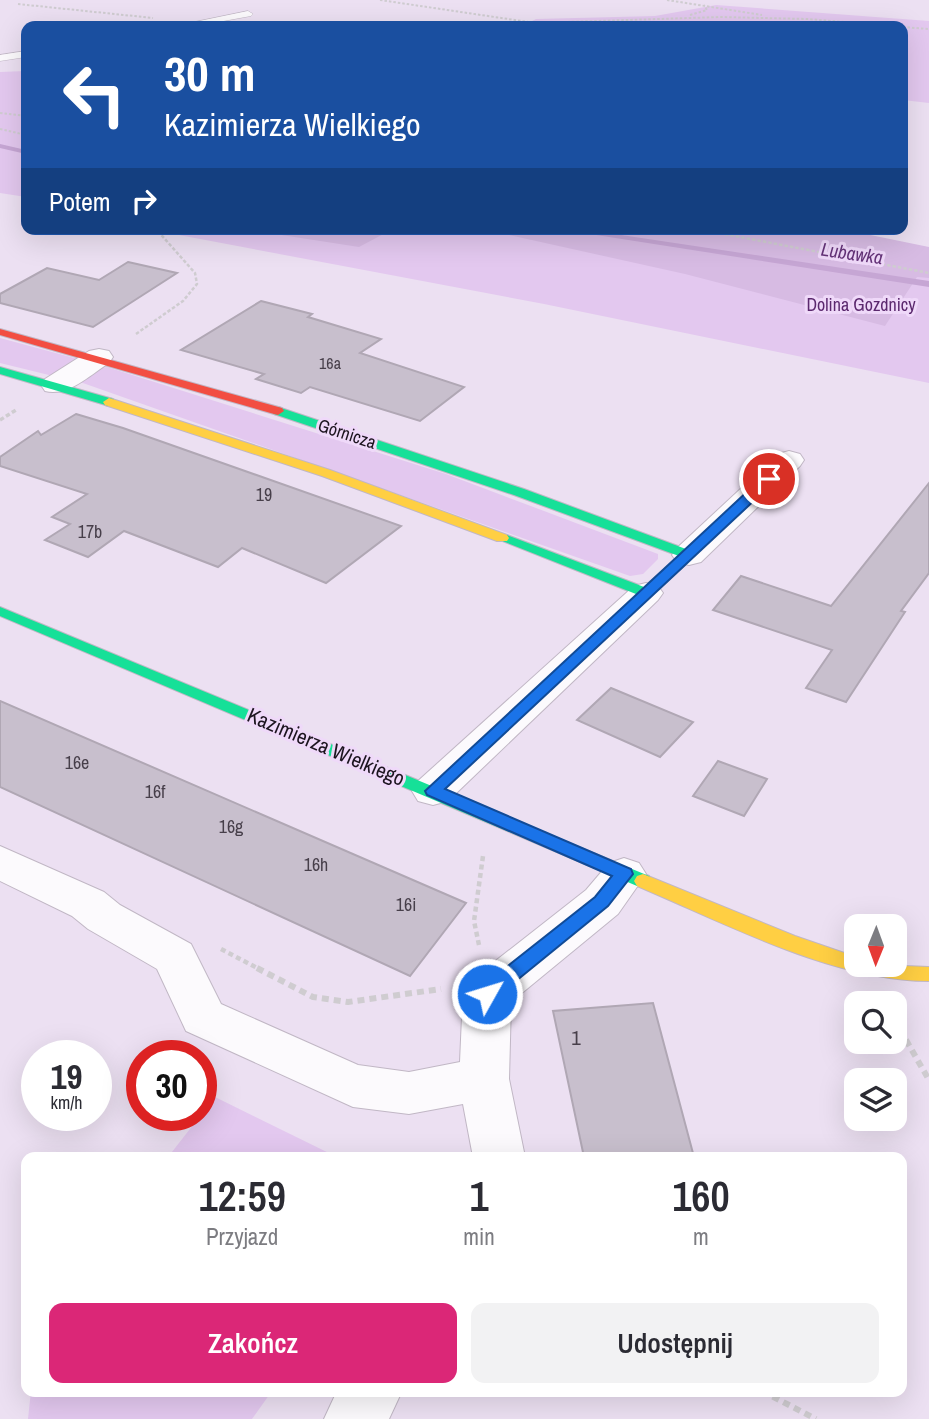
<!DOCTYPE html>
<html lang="pl">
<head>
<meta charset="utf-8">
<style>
	body { margin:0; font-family:"Archivo Narrow",sans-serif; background:#f2f2f3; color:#2b2b33; height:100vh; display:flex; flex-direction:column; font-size:26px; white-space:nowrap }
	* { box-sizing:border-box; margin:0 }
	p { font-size:23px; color:#7c7c81 }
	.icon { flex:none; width:38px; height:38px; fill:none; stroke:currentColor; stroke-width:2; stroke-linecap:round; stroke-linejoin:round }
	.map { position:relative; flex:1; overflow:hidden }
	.details { position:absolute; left:21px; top:1152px; width:886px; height:245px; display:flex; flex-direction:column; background:#fff; border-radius:14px; box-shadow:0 7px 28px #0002 }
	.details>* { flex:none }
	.guide { position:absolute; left:21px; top:21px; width:887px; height:214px; border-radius:14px; box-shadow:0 7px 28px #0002; background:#1a4fa0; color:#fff; overflow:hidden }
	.needle { width:46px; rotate:181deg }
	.controls { position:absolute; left:844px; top:914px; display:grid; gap:14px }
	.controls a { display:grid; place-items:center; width:63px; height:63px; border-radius:14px; background:#fff; box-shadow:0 7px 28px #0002; font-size:35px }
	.speed { position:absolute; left:21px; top:1040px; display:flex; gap:14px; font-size:35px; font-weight:700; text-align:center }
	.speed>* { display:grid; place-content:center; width:91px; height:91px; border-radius:50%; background:#fff; box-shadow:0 7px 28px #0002; line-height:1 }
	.speed small { font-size:18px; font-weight:400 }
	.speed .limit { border:10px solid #d22; background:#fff; color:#111 }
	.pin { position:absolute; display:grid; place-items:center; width:60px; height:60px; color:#fff; margin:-30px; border:4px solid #fff; border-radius:50%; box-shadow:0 2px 7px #0007 }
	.me { position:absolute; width:77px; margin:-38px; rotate:51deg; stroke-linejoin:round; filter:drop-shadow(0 0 5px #0008) }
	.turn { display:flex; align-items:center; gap:24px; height:147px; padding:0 28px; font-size:32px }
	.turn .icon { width:91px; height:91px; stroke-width:2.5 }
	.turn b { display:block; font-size:49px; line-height:60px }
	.then { display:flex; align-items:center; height:66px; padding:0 28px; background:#0003; gap:14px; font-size:26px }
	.eta { display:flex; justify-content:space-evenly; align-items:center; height:119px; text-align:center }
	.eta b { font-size:42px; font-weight:600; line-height:49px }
	.primary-button { display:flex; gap:14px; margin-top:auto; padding:14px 28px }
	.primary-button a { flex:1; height:80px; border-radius:14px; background:#db2777; color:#fff; font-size:28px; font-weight:600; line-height:80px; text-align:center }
	.primary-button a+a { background:#f2f2f3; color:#2b2b33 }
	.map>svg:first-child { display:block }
	.green { fill:#e3c8ef }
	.forest { fill:#d7bbe3 }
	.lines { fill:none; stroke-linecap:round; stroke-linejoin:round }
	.stream { fill:#c6a6d4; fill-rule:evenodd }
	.building { fill:#c8bfcd; stroke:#b0a7b4; stroke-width:2 }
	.lane-casing { stroke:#c1b7c5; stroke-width:1 }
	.street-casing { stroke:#c1b7c5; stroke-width:2 }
	.fast-casing { stroke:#c1b7c5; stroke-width:2 }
	.slow-casing { stroke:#c1b7c5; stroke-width:2 }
	.jam-casing { stroke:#c1b7c5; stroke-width:2 }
	.path-far4 { stroke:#cfccd0; stroke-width:2; stroke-dasharray:2.5 2; stroke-linecap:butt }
	.path-far3 { stroke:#cfccd0; stroke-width:2.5; stroke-dasharray:3.5 2; stroke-linecap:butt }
	.path-far2 { stroke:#cfccd0; stroke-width:3.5; stroke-dasharray:4.5 2.5; stroke-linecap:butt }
	.path-far1 { stroke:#cfccd0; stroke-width:4.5; stroke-dasharray:5 3.5; stroke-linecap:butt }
	.path { stroke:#cfccd0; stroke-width:6; stroke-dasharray:7 5; stroke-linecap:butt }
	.lane { fill:#fcfafd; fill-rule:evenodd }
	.street { fill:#fcfafd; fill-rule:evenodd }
	.fast { fill:#16e098; fill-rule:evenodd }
	.slow { fill:#ffcf43; fill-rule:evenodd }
	.jam { fill:#f24e42; fill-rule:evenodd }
	.route { fill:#1a73e8; stroke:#114b97; stroke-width:2 }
	.labels { text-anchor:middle; stroke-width:6; stroke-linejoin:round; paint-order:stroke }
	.far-number-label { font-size:16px; fill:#473f4a }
	.far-park-label { font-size:18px; fill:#5b286e; stroke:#efd9f9 }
	.far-street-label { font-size:18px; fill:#1c141f; stroke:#efd9f9 }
	.number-label { font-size:18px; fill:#473f4a }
	.far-water-label { font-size:19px; font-style:italic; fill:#653379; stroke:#efd9f9 }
	.street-label { font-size:21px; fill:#1c141f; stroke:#efd9f9 }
	.near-number-label { font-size:21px; fill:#473f4a }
</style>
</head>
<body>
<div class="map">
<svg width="929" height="1419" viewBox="0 0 929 1419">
	<rect width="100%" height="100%" fill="#ece0f2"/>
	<path class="green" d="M716,5L929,21V103L903,100V26H522L536,19L655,16Z
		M26,71V197L0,193V72Z
		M147,229H780L929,255V383L544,304Z
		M0,338L78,359L53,376L0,363Z
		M107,367L446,474L658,554V559L643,574L630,576L80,382L96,369Z
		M215,1097L337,1157H168Z
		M31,1391H272L252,1419H28Z"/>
	<path class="forest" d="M242,229H393L359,247Z
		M482,229H841L929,247V278L917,277L885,326L685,274Z"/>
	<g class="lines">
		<path class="stream" d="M0,144L26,150V154L0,148Z
			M558,229H581L929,281V287Z"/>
	</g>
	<path class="building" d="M128,262L177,273L93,327L0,303V294L47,268L99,280Z
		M261,301L312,314L308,317L381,339L360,353L464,387L420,421L310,387L301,393L256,379L264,374L181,350Z
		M76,414L123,428L401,526L326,583L242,548L218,567L124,531L88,557L45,540L70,524L52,517L87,494L0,466V457L38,431L41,435Z
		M929,483V573L901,611L905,612L846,702L806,688L832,650L713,610L741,576L831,606Z
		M611,688L693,722L660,757L577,720Z
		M0,701L466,903L410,976L0,787Z
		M718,761L767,779L744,816L693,796Z
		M653,1003L694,1157H584L553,1011Z"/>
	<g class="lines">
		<g class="lane-casing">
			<path id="lane" d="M248,11L253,14L251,16L196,26H175Z
				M26,51V57L0,61V55Z"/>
		</g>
		<g class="street-casing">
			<path id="street" d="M99,349L109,351L113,357L109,363C90,375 68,397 45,391L41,385L45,379L89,351Z
				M789,451L800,454L804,460L800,466L701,562L689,565L677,562L672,555L677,548L778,454Z
				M646,583L658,586L663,593L658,600L448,801L433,805L418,801L412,791L418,781L634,586Z
				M0,846L104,892L120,905L191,944L221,1004L358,1065L409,1072L460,1062L463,994L470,981L586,890L609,863L624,858L639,863L646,874L618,914L511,1002L509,1079L525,1157H473L463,1104L409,1114L353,1107L186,1031L157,969L88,929L72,916L0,881Z
				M337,1391H402L389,1419H324Z"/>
		</g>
		<g class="fast-casing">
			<path id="fast" d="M0,367L113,399L115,402L109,406L0,374Z
				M278,407L524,489L694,552L696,555L651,596H641L495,538L497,535H507L644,587L679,556L514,495L274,414L272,411Z
				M0,607L649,876L652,881L649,886H637L0,616Z"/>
		</g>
		<g class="slow-casing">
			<path id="slow" d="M109,398L330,470L507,535L509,538L507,541H497L322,476L105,405L103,402Z
				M643,874L795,936L856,957V964L929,967V981C833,981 725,923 637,886L634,881L637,876Z"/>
		</g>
		<g class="jam-casing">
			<path id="jam" d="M0,329L282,408L284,411L278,415L274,414L0,335Z"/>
		</g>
		<path class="path-far4" d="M380,0L535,23L720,17L808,19L890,26
			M667,0L762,15
			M18,4L153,18
			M690,15L707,10L704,5
			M903,27L929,29
			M0,113L26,116
			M0,129L26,135"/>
		<path class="path-far3" d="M698,229L929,273
			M136,334L183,301L197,284L195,273L156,229"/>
		<path class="path-far2" d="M0,420L16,410"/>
		<path class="path-far1" d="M479,945L474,921L483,856
			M221,949L261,970"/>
		<path class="path" d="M257,968L313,997L348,1002L441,989
			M894,1019L929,1080
			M762,1391L816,1419"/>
		<use href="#lane" class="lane"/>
		<use href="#street" class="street"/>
		<use href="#fast" class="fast"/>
		<use href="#slow" class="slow"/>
		<use href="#jam" class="jam"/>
	</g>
	<path class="route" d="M769,475L775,479L774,482L445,789L631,869L633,874L608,906L494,999L487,1002L480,999L477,994L480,988L595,897L612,876L427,795L425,791L764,476Z"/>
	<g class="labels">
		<g class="far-number-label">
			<text x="330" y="369">16a</text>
		</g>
		<g class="far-park-label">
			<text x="861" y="311">Dolina Gozdnicy</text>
		</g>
		<g class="far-street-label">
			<text transform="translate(347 434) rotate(18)" y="6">Górnicza</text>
		</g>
		<g class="number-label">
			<text x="264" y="501">19</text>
			<text x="90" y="538">17b</text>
			<text x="77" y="769">16e</text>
			<text x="155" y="798">16f</text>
			<text x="231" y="833">16g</text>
			<text x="316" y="871">16h</text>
			<text x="406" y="911">16i</text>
		</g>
		<g class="far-water-label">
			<text transform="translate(852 253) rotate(8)" y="7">Lubawka</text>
		</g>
		<g class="street-label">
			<text transform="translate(326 747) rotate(23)" y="7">Kazimierza Wielkiego</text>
		</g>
		<g class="near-number-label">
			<text x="576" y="1045">1</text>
		</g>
	</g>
</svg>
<div class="controls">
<a><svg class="needle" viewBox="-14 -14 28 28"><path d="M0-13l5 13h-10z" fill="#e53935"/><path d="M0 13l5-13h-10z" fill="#7c7c81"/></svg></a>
<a><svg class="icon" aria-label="search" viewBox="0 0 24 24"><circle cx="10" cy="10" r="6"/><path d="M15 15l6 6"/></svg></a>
<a><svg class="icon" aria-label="layers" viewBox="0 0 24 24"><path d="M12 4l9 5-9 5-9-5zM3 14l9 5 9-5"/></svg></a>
</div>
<div class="speed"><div>19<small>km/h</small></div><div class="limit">30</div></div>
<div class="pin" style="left:769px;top:479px;background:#d93025"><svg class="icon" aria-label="arrive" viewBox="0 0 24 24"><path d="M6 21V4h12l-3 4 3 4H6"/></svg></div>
<svg class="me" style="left:487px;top:994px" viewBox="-20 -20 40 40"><circle r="17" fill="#1a73e8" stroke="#fff" stroke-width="3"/><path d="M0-11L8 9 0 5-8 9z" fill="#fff"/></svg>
<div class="guide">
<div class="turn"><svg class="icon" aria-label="left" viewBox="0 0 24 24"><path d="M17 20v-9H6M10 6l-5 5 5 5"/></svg><div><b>30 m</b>Kazimierza Wielkiego</div></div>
<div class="then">Potem<svg class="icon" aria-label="right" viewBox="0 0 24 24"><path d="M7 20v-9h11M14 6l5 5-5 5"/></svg></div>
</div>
<section class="details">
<div class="eta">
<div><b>12:59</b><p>Przyjazd</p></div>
<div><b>1</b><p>min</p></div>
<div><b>160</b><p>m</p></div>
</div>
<div class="primary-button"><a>Zakończ</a><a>Udostępnij</a></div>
</section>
</div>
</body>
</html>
